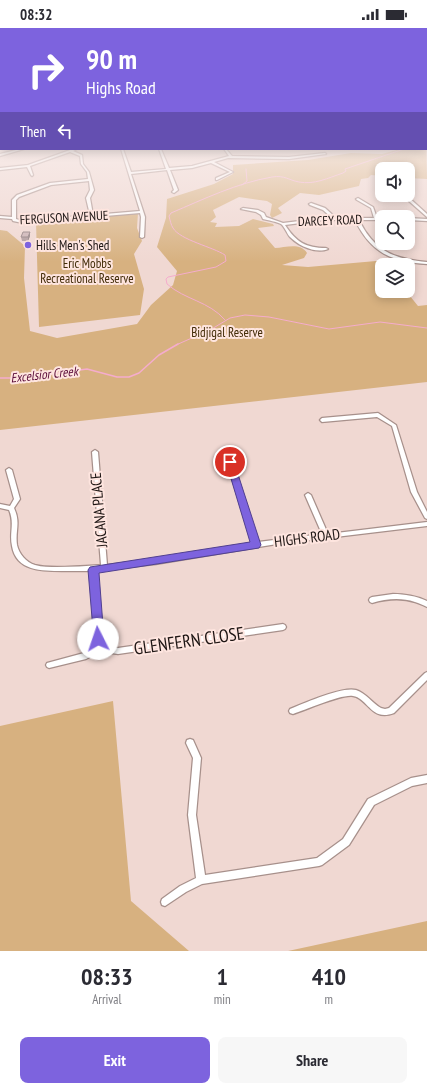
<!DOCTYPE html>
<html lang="en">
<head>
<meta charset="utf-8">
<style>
	body { margin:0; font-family:"PT Sans Narrow",sans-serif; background:#f7f7f7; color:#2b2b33; height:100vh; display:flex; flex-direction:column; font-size:15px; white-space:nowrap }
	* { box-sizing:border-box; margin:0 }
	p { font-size:13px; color:#7c7c81 }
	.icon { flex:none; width:22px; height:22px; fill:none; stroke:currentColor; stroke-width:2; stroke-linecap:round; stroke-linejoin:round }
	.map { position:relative; height:923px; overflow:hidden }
	.sheet { display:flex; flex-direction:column; background:#fff; flex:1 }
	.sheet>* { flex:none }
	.top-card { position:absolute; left:0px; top:0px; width:427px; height:122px; box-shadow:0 2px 10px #0003; background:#7d63de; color:#fff; overflow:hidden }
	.controls { position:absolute; left:375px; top:134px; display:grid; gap:8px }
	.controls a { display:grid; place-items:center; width:40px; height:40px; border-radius:8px; background:#fff; box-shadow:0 2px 10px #0003; font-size:20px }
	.pin { position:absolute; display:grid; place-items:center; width:34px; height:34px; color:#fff; margin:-17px; border:2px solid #fff; border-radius:50%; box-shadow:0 1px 4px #0007 }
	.me { position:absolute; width:44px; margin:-22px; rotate:356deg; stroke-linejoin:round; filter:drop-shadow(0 0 3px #0008) }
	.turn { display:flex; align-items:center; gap:14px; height:84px; padding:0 20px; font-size:18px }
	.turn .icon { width:52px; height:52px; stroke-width:2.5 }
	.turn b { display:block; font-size:28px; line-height:34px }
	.then { display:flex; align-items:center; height:38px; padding:0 20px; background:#0003; gap:8px; font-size:15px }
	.eta { display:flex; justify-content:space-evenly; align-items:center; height:68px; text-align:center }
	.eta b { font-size:24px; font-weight:800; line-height:28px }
	.cta { display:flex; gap:8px; margin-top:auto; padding:8px 20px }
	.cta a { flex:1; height:46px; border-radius:8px; background:#7d63de; color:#fff; font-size:16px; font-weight:800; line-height:46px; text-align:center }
	.cta a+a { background:#f7f7f7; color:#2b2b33 }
	.status { display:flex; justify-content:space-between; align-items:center; height:28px; padding:0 20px; background:#fff; direction:ltr }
	.status svg { height:11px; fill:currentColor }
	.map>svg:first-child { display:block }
	.green { fill:#d7b180 }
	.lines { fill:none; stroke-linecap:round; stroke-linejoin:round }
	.stream-far1 { stroke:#f5accd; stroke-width:1 }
	.stream { stroke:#f5accd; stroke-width:1.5 }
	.street-casing { stroke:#a7908b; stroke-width:2.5 }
	.street { fill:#fff; fill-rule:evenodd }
	.wall { fill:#af9a9c }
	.shaded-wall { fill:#8f7d7f }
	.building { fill:#ccb3b5; stroke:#8f7d7f }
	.route { fill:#7d63de; stroke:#514090 }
	.poi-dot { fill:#7d63de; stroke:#fee5df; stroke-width:1.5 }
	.labels { text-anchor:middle; stroke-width:4; stroke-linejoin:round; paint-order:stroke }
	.far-street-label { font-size:13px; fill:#1e1614; stroke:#fee5df }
	.far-poi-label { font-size:13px; fill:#1e1614; stroke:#fee5df; text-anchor:start }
	.far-park-label { font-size:13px; fill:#422c08; stroke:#fee5df }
	.far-water-label { font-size:13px; font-style:italic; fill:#590a38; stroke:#fee5df }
	.street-label { font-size:15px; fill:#1e1614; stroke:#fee5df }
	.near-street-label { font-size:18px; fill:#1e1614; stroke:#fee5df }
</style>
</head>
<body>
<div class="status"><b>08:32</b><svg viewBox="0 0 49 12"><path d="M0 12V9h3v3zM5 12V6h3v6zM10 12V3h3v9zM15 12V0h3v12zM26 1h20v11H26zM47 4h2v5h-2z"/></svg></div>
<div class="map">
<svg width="427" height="923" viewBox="0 0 427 923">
	<rect width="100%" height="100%" fill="#f0d8d2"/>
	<path class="green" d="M426,107L427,151L408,150V141H382V148L371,147L368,150L361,151L359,158L319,167L300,165L278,180L282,185L272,190L270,187L272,176L267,173L239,169L213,182L216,189L210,194L217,195L215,199L239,198L253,191L273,196L274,198L258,200L275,220C285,220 300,214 307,225L304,230L282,237L308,239L376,233L385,237H382V263H406L418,278L427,277V354L0,402V202L7,203L25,218L24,250L30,303L57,310L137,296L151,277L173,257L177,243L157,219L166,190L167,171L214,156L233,146V137L308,132L351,125L382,126L400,121H426Z
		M138,185L137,200L142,213L134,226L144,261L140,287L39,299L36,194Z
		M113,673L131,873L189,923H0V698Z
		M427,893V923H288Z"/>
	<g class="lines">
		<path class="stream-far1" d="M242,157L247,153L246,141
			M225,292C209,273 185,272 167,256L166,251L168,249L216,239L226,233L225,227C213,219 180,212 173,200C171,197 170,192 169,188L171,185C204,171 237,155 272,149C285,147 288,152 299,154C314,157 328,150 343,145L346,143L345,141L404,121
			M176,317L210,302L230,290L245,287L269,289L329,301L380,294L427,300"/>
		<path class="stream" d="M0,350H23L87,341L117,349H129L139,345L159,327L178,316"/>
		<g class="street-casing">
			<path id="street" d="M20,121H24L0,128V126Z
				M73,121H77L73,123L82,127L83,136L89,144L94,162L90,170L93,187L140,183L121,121H123L131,144L166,141L159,121H161L169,140L192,138L229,128L224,121H226L232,128L289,129L325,125L326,126L289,131L228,130L214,134L233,144L217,152H216V150L230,144L211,135L192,140L170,142L178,162L174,165L172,164L174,162L167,142L131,146L145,189L144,209L142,210L140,209L141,189L140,185L23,195L13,193L12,191L0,190V188L12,189V172L17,167L50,155L88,151L87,144L81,136L80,128L70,124L30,138L33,147L32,148L31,147L27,139L0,142V140L28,137ZM89,153L90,162L86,170L90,187L23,193L16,191V172L19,169L51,157Z
				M402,167H406L427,186V189Z
				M358,170L373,179L377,190H382V192H359C374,223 394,231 427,234V236C392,234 371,225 355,192H324L285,197C296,214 306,220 326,220L328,221C316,226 299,218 290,209C287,206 285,199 281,196C277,194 268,192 263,191L261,187L256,184L241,181L243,180L258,182L264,185L266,189L283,195L324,190H332L323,182L310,177L309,176L311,175L325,180L336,190H354L356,189L358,190H374L371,180L357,172L356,171Z
				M408,190L427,191V193L408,192Z
				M378,385L396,397L417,464L427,484V491L425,490L411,464L392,398L377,389L322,394L320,392L322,390Z
				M95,422L98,424L107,537L156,531L252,515L227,434L230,432L233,434L258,514L322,506L305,467L308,465L311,467L328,506L427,494V498L277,516L156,536L104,542H96L101,611C106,617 110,619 118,620L283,596L285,597L286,599L285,601L283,602L118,626L111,625L103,622L86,631L49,640L47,639L46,637L47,635L84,625L98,617L95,611L90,543C81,543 71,543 62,543C42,543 16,543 12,518C9,505 15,495 9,482L0,480V476L10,478L14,471L6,442L9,440L12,442L20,471L14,480C21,495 15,502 17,517C19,526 26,534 35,537C42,539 50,539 57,539C72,539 86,538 101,537L92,424Z
				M393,566C405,566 416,568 427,573V579C423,577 419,575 415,574C400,569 386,571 372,575L370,574L369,572L370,570L372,569Z
				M427,644V652L394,685C371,694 368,670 353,668C341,666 306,682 293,686L290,685L289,683L290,681C304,675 343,658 356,662C366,665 372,675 381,680L385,681L389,680L425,645Z
				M190,711L193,712L201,730L196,787L205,847L317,830L343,811L368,771L411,750L427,747V755L412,758L374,777L349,817L322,837L319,838L202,856L186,864L165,878L162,877L161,874L162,871L180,858L196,850L188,787L193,730L186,715L187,712Z"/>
		</g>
		<use href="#street" class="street"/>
	</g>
	<path class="wall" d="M30,204V208L28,213H22L21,209Z"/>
	<path class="shaded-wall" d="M30,204V208L28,213V209Z"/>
	<path class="building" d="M23,204H30L28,209H21Z"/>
	<linearGradient id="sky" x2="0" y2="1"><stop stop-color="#adb1dd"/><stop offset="0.44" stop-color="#f8edeb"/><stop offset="1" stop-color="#f8edeb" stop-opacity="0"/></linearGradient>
	<rect width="427" height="234" fill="url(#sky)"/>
	<path class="route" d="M230,431L234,434L261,517L259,520L99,545L104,611L102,614L98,615L94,614L88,542L90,539L250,514L226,434Z"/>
	<circle class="poi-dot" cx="28" cy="217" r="4"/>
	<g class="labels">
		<g class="far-street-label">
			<text transform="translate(64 189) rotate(-3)" y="5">FERGUSON AVENUE</text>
			<text transform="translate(330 192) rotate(-2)" y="5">DARCEY ROAD</text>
		</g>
		<g class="far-poi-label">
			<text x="36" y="222">Hills Men's Shed</text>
		</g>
		<g class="far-park-label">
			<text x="87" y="240">Eric Mobbs<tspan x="87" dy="15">Recreational Reserve</tspan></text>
			<text x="227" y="309">Bidjigal Reserve</text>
		</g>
		<g class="far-water-label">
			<text transform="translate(44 346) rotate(-6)" y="5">Excelsior Creek</text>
		</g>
		<g class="street-label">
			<text transform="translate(99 482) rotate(-95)" y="5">JACANA PLACE</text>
			<text transform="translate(307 510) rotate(-7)" y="5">HIGHS ROAD</text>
		</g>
		<g class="near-street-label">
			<text transform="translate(189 613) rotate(-8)" y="6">GLENFERN CLOSE</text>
		</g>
	</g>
</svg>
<div class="controls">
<a><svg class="icon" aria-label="sound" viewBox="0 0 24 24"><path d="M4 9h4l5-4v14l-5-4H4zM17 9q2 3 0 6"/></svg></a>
<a><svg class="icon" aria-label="search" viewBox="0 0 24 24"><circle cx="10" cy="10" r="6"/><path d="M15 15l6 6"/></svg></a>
<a><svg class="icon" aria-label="layers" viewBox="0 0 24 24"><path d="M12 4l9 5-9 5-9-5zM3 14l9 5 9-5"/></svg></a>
</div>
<div class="pin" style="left:230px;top:434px;background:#d93025"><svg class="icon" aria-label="arrive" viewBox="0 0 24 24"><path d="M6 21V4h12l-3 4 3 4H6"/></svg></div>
<svg class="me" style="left:98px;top:611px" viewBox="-20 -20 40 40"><circle r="19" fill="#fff"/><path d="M0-13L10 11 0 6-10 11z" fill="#7d63de"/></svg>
<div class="top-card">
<div class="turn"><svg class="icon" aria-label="right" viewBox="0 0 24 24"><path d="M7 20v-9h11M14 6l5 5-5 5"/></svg><div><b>90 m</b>Highs Road</div></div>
<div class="then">Then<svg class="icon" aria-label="left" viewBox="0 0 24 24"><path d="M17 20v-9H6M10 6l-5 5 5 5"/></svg></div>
</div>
</div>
<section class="sheet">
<div class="eta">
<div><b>08:33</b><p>Arrival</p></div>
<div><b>1</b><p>min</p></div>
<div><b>410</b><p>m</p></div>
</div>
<div class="cta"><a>Exit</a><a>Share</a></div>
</section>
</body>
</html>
